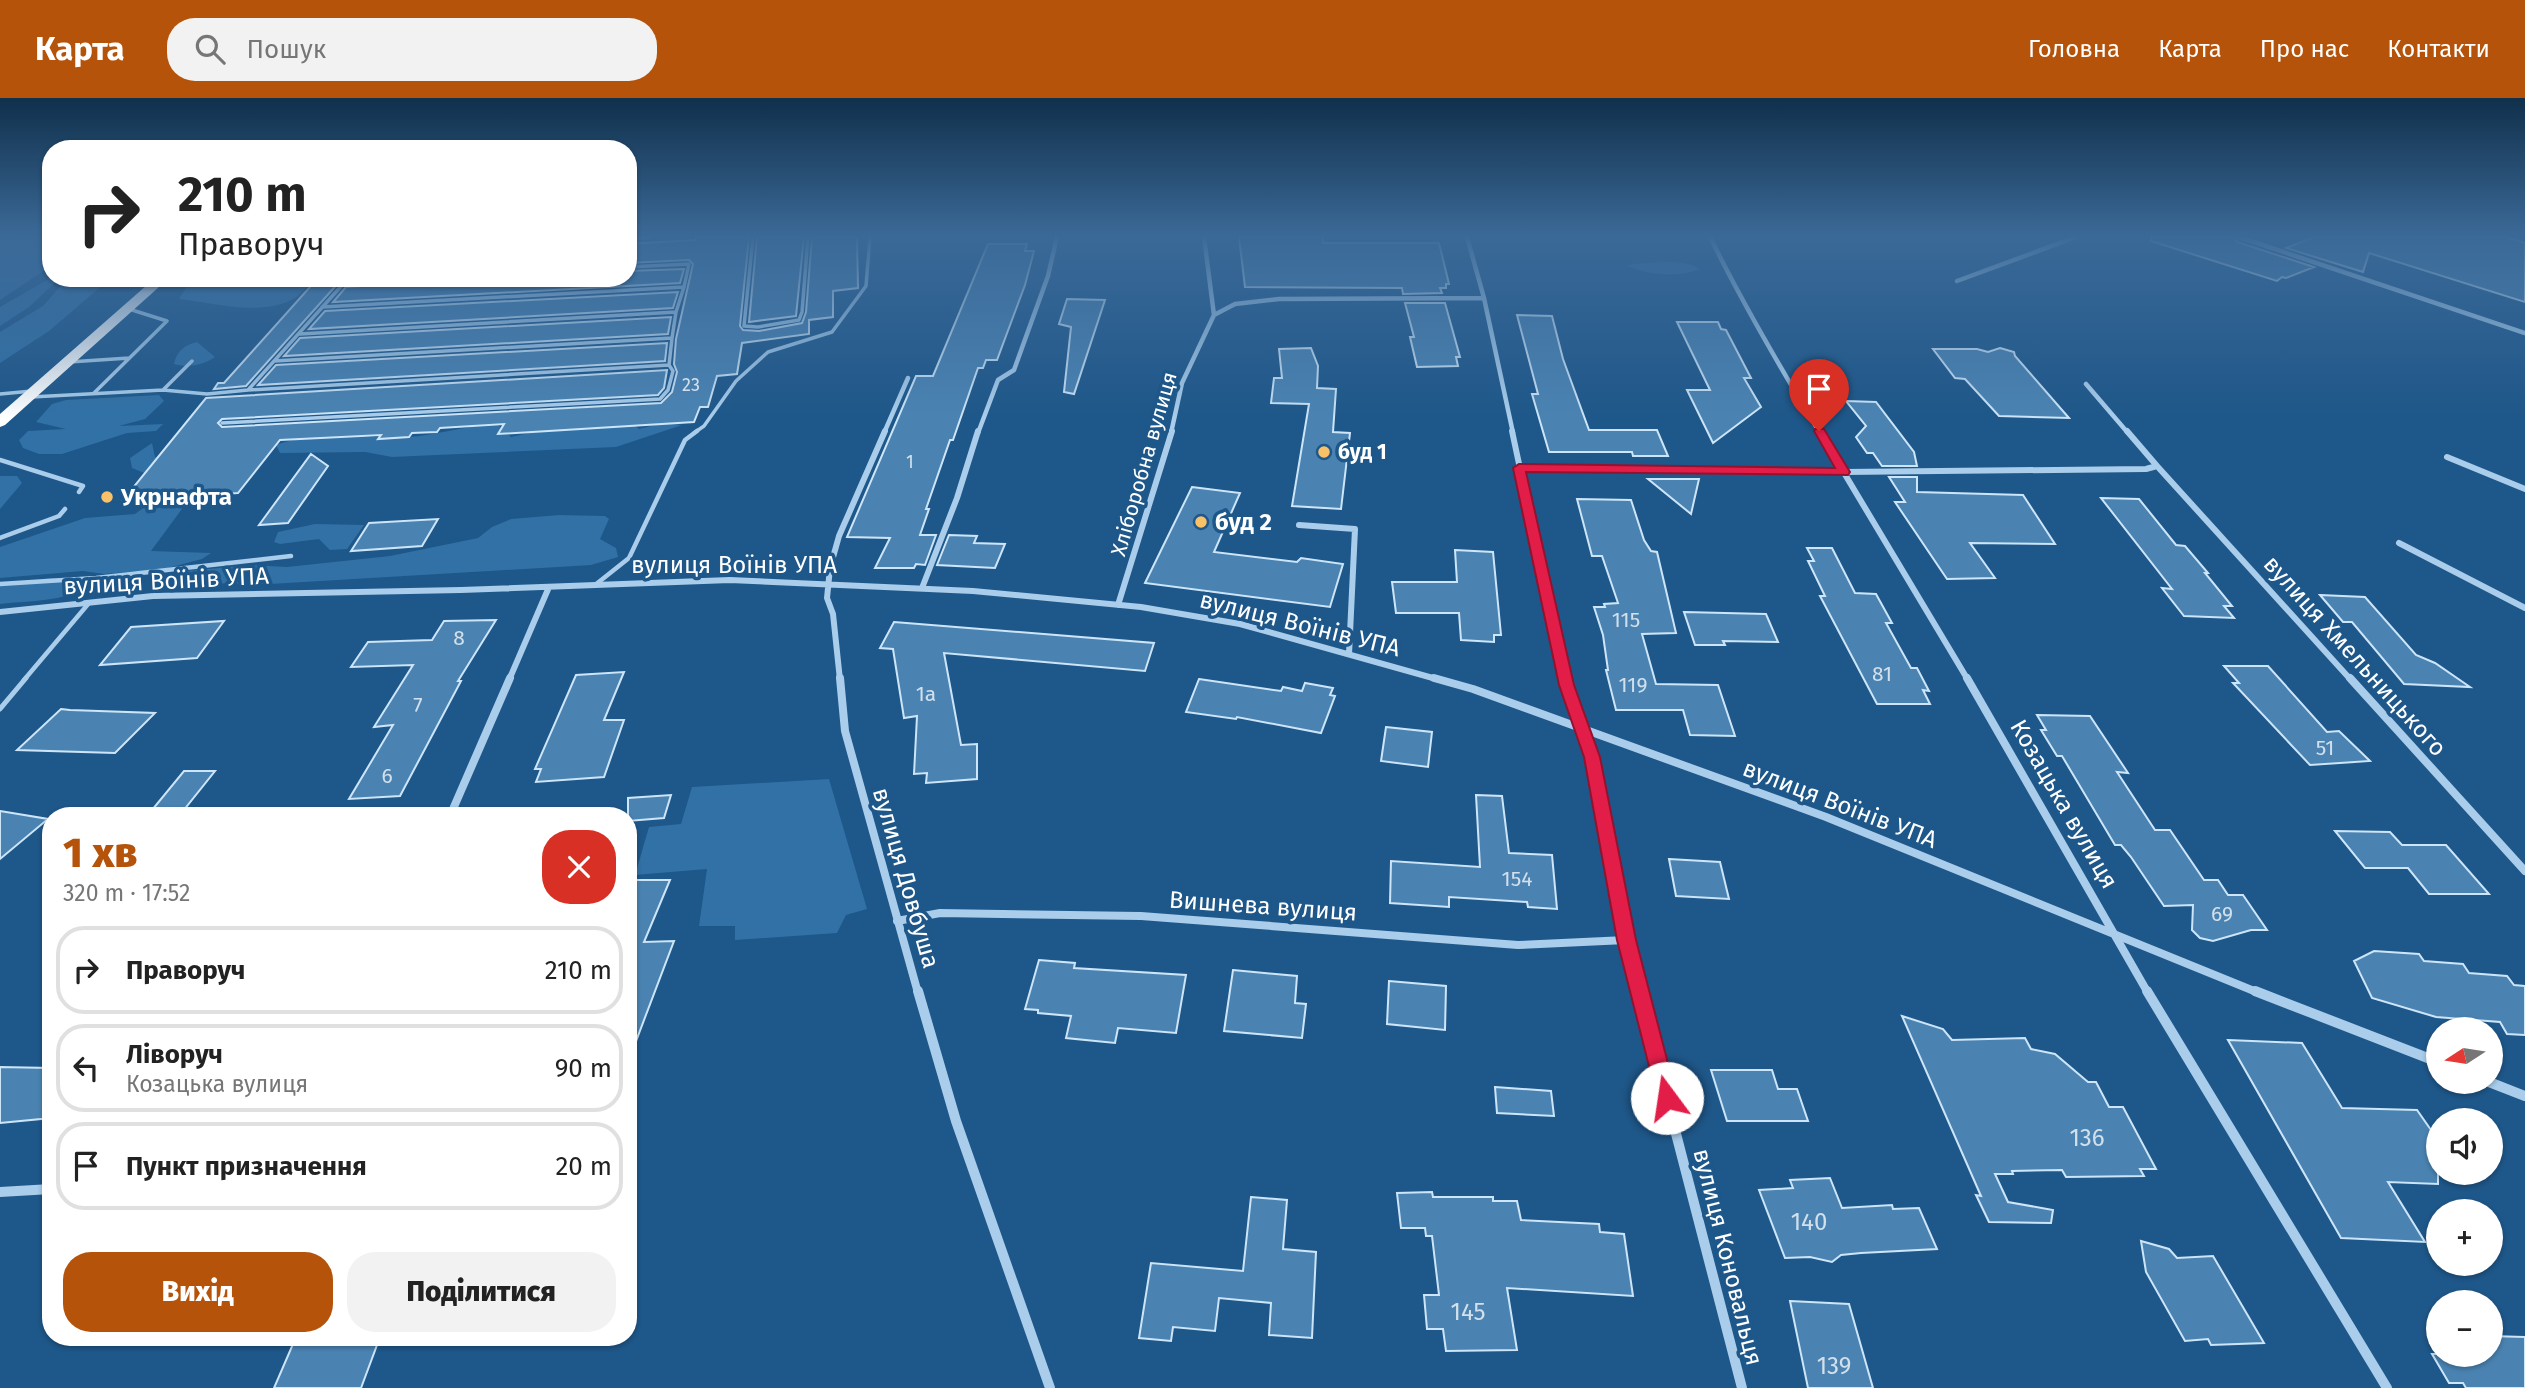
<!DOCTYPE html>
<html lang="uk">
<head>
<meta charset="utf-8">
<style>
	body { margin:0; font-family:"Fira Sans",sans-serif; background:#f2f2f2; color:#222; height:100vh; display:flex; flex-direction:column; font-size:26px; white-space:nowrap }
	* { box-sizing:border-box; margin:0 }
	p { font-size:23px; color:#767676 }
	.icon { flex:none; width:38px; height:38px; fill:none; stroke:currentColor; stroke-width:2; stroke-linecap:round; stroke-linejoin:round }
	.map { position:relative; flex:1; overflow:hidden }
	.sheet { position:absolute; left:42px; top:709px; width:595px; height:539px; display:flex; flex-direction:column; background:#fff; border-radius:28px; box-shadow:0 2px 5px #0004 }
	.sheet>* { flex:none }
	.top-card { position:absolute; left:42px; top:42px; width:595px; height:147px; border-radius:28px; box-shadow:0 2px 5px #0004; background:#fff; color:#222; overflow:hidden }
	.needle { width:46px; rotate:258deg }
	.fabs { position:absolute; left:2426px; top:919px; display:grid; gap:14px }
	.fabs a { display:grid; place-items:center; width:77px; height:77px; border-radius:50%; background:#fff; box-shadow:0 2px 5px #0004; font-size:35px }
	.pin { position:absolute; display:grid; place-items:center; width:60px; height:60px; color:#fff; margin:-72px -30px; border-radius:50% 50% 50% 0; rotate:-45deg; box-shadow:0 0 7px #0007 }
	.pin .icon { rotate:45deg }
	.me { position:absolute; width:77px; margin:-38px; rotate:346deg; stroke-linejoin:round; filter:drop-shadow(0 0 5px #0008) }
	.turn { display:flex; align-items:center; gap:24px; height:147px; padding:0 21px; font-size:32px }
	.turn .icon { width:91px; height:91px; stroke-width:2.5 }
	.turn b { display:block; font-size:49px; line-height:60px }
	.round { display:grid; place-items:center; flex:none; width:74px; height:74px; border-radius:28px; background:#f2f2f2 }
	.summary { display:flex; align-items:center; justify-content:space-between; height:119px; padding:0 21px }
	h1 { font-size:42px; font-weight:800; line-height:52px; color:#b45309 }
	.primary-button { display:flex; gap:14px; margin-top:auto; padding:14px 21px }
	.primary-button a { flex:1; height:80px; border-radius:28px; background:#b45309; color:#fff; font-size:28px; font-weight:800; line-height:80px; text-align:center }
	.primary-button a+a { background:#f2f2f2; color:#222 }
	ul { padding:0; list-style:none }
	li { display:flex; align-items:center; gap:21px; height:88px; margin:0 14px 10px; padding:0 7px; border:4px solid #e0e0e0; border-radius:28px }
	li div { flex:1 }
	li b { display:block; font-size:26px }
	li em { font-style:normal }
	header { display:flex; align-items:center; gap:42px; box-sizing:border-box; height:98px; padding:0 35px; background:#b45309; color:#fff }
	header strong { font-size:33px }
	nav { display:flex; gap:38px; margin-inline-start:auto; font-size:24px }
	.search { width:490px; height:63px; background:#f2f2f2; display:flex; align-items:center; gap:18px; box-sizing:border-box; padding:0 24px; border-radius:28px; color:#767676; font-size:26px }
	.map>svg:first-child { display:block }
	.green { fill:#3171a6 }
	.building { fill:#4a83b2; stroke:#cde5f8; stroke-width:2 }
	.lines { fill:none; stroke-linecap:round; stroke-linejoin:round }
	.lane-far2 { stroke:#a9cdeb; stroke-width:3.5 }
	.lane-far1 { stroke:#a9cdeb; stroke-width:4.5 }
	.lane { stroke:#a9cdeb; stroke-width:5 }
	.street-far3 { stroke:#a9cdeb; stroke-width:4.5 }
	.street-far2 { stroke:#a9cdeb; stroke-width:6 }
	.street-far1 { stroke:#a9cdeb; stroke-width:8 }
	.street { stroke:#a9cdeb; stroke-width:10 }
	.highway { fill:#fff; fill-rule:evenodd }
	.route { fill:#e11d48; stroke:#92132f; stroke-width:2 }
	.poi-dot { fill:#fac268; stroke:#1e5789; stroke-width:2.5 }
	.labels { text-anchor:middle; stroke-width:7; stroke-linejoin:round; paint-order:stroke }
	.far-number-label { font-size:18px; fill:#d2e0ec }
	.far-poi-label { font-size:21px; font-weight:bold; fill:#fff; stroke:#1e5789; text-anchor:start }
	.far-street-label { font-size:21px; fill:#fff; stroke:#1e5789 }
	.number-label { font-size:21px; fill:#d2e0ec }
	.poi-label { font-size:24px; font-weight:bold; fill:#fff; stroke:#1e5789; text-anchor:start }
	.street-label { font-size:24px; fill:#fff; stroke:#1e5789 }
	.near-number-label { font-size:24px; fill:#d2e0ec }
</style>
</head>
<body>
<header>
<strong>Карта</strong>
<div class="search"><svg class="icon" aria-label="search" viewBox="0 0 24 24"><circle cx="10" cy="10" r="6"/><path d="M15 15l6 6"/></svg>Пошук</div>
<nav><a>Головна</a><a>Карта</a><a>Про нас</a><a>Контакти</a></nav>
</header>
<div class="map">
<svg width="2525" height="1290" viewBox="0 0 2525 1290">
	<rect width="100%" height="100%" fill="#1e5789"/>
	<path class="green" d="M14,139H51V168L0,202V144Z
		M1633,166C1652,165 1683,160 1700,171C1678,180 1649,177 1628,168Z
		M51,176V180H60L29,209L0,228V209L47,182Z
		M68,180H111L49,233L0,265V234L43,208Z
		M192,180H315C309,186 302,195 295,200C262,219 214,205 179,201Z
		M197,244L215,259C203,267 189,270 174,266C177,252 185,247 197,244Z
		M159,297L164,303L145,321L119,328L163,326L156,333L127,335L62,356H39L23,350L19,342L28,333L66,331L36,324L52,306L66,302Z
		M593,318L630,323L639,331L663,325L682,327L616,349L392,359L365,354L280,355L276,347C317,332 363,341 406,339C437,338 466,326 498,327L511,339L533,334L577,332Z
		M152,345L155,359L215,366L151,453L211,455L202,461L164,471L104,476L83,473L0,480V449L85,420L135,416L174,387L132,370L130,360Z
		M0,378H17L22,385L0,411Z
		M559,417L605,418L609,421L600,441L616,450L618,459L591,467L270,486L180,485L172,479L177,474L251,467L287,469L390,458L478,440L492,429L511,421Z
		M315,426L364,427L347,451L330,452L319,441L280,446L274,444L278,434Z
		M51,480L79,481L86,487C72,504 22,503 0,506V486Z
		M829,681L867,811L846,817L837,835L735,842V828H699L707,771L635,777L649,729L681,726L692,689Z"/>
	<path class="building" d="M696,139H749L740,228L743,232L759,233L802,225L806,214L812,139H857L858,190L833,193V219L809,222V236L742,245L737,276L717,278L708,309H700L694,324L498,336L504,326L440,330L437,334L412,335L409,339L378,341L381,337L280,342L238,395L123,402L206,300L667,272L664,290L658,297L222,321L218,325L222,329L661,305L672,294L677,274L674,266L676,241L693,166L689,162L628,165V146L695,142Z
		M757,139H804L796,218L749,224Z
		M1239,139H1323V145H1439L1449,186H1446V190H1440L1442,195L1403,196L1402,190L1245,189Z
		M2151,139H2234L2237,144L2314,169L2286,180L2282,179L2277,183L2151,143Z
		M2314,139H2506L2525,145V204L2369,155L2363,174L2286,150Z
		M988,146H1027L1025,153H1034L1025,187L997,262H986L983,270H978L953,342H950L926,411H929L920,437H936L925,467L916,466L914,470H875L890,440L847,439L916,278H933Z
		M684,171L680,185L333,204L346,189L424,184L428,180H454V183L628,180V173Z
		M318,180H350L341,182L246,288L214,291L218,285H224Z
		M678,194L673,210L309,231L325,213Z
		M1067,201L1105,202L1074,296L1064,294L1071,229L1059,226Z
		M1405,205H1445L1460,259H1456L1458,268L1417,269L1410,239H1414Z
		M1517,217L1552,218L1563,261L1589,332H1657L1668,358H1633L1632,354H1549L1532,296H1538Z
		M671,219L668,236L284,258L300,240Z
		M1677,224H1718L1721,231L1726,232L1751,280H1744L1761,309L1713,345L1687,292H1710Z
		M667,245L665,263L258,287L276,267Z
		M1311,250L1318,268L1317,290L1336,291L1333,334L1350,335L1341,411L1292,408L1309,306L1271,305L1274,280H1282L1279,251Z
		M2000,250L2014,254L2015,258L2069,320L1999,318L1965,281L1955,280L1933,251H1977L1988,254Z
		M1846,303L1876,304L1914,354L1917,368H1882L1873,355H1867L1856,339L1866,328Z
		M311,356L328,368L288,425L259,427Z
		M1889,379H1917V394L2023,397L2055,446L1970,445L1995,480L1947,481L1895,404H1905Z
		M1648,381H1699L1691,416Z
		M1192,389L1240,395L1214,454L1297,464L1301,460L1343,466L1330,509L1145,485Z
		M2101,400L2139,401L2176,447L2185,448L2208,475H2205L2232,508H2224L2234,520L2184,518L2162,490L2172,491Z
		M1577,401L1631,402L1644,442L1651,453L1657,454L1676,535L1642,536L1656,586L1718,587L1735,638L1690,637L1683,612H1616L1606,572H1608L1603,537L1594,509H1605L1604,506L1618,505L1602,458H1592Z
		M438,421L422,448L351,453L369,425Z
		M949,437L977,438L974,445L1005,446L995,470L937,467Z
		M1807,450H1832L1855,495L1876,496L1892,525H1886L1911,570H1917L1929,593L1923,592L1930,606H1877L1820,498H1825L1808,463H1814Z
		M1455,452L1493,454L1501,537H1494V544L1461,542L1459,515H1396L1392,484H1457Z
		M2320,497L2365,499L2416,557L2435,565L2470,589L2404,586L2352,524H2343Z
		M1684,514L1766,516L1778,544L1723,543L1725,547H1695Z
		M496,522L458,583H461L400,698L349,701L393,627L374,629L413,567L351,569L368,544L432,542L444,523Z
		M224,523L197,560L100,567L131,529Z
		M894,524L1154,545L1145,573L944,555L961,647L977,646V681L926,685L927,675L914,676L917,618L904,620L893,551L880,550Z
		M2224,568H2268L2327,634L2339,633L2370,663L2310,667L2233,585H2239Z
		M624,574L604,622H624L604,679L536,684L541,671H535L576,577Z
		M1199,581L1281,593L1283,589L1302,593L1305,585L1333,590L1330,597L1335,598L1321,635L1237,619L1236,621L1186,614Z
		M61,611L70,612L155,615L115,655L17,652Z
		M2037,617L2090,618L2128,675L2117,674L2155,732H2170L2204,782H2218L2228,797H2243L2267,832H2251L2213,843L2200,840L2192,832L2193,807L2164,808L2131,759L2121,747H2115L2062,658H2057L2041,632H2046Z
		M1386,629L1432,634L1428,669L1381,663Z
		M184,673H215L179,718H150L155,712H152Z
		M671,697L664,720L628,723V700Z
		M1476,697L1502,698L1509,755L1552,757L1557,811L1528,809L1527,804L1449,799V809L1390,805L1391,763L1480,769Z
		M0,713L48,721L0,761Z
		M2335,733L2390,734L2402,747H2446L2489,796H2429L2408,770H2365Z
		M1669,761L1720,764L1729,801L1676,798Z
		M635,782H670L644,844L674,843L630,959H628V796Z
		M2374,853L2419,856L2424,863L2463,866L2469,875L2507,878L2514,887L2525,888V937L2507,936L2500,924L2436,919L2372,900L2354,863Z
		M1039,862L1075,865L1074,870L1186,877L1176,935L1118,930L1115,945L1066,940L1071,918L1038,915V912L1025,911Z
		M1233,872L1297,878L1295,905L1306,906L1302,940L1224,933Z
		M1389,883L1446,888L1445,932L1387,926Z
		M1902,918L1943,931L1952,942L2025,940L2031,951L2055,956L2088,984H2096L2109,1009H2123L2156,1071H2140L2144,1078L2066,1079L2062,1072L2012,1073L2013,1076H1995L2008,1104L2053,1112L2051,1125L1989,1124L1976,1097L1981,1098Z
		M2228,942L2302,945L2342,1010L2417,1012L2438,1042V1086L2388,1084L2425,1144L2341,1140Z
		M0,969L51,970V1020L0,1025Z
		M1711,972H1772L1778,991H1797L1808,1023H1727Z
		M1495,989L1551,993L1554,1018L1497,1015Z
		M1830,1080L1842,1110L1892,1107L1893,1111L1919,1110L1937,1151L1861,1155L1841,1157L1832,1164L1810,1159L1785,1160L1759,1092L1793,1090L1790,1082Z
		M1432,1094L1433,1099H1493V1103H1517L1521,1122L1599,1126L1600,1134L1624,1136L1633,1198L1507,1190L1517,1252L1446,1253L1443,1231H1427L1424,1197H1439L1432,1138H1426L1425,1130H1401L1397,1095Z
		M1251,1099L1287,1102L1283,1151L1316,1154L1312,1240L1269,1237L1271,1205L1219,1200L1215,1233L1173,1229L1171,1243L1139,1240L1151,1165L1243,1173Z
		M2141,1143L2169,1151L2177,1160L2213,1158L2264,1245L2211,1247L2208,1241L2185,1243L2146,1174Z
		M1790,1203L1849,1206L1873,1290H1808Z
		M2490,1238L2525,1239V1290H2466L2463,1285H2449L2432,1256H2490Z
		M296,1239H380L361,1290H274Z"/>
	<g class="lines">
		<path class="lane-far2" d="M753,139L744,228L758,229L799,222L802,214L808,139
			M628,141L649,139
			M628,169L689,166L684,189
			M322,209L684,189L676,214
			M300,236L676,214L672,240
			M274,263L672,240L669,267L248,292L344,185L424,180
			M69,264L129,260
			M163,292L192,263
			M94,295L167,223L129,211
			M0,296L32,293
			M31,299L163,292L207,296L248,292
			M222,325L660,301L668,292L673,273L669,267
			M694,335L704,328L736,283L768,254L832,234L866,188L870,139"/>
		<path class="lane-far1" d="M0,362L83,388L79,394
			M0,440L59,418L65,411
			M0,486L96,480L291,458
			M595,487L629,460L685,342L697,333
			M24,582L89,505"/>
		<path class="lane" d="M0,611L26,580"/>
		<path class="street-far3" d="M1204,139L1214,217
			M1467,139L1484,200L1513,335
			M1710,139C1743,206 1781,271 1820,335
			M2239,139L2525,235
			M1957,183L2076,139
			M2086,286L2128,335
			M884,335L908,280
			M978,335L998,282L1014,272L1048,178L1057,139
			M1171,335L1182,285L1214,217L1235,206L1279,201L1484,200"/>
		<path class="street-far2" d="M1512,333L1565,582
			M1819,333L1968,582
			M2447,359L2525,391
			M2157,368L2351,582
			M1519,370L1844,374L2146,371L2157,368L2127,333
			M1299,427L1355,431L1349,556
			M2399,445L2525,510
			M922,490L957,400L978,333
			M1118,507L1172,333
			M0,514L153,498L461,492L730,482L973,493L1141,509L1240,526L1440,582
			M509,582L549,489
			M840,582L833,516L827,500L830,470L839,438L885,333"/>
		<path class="street-far1" d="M840,580L845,633L918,895
			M1434,580L1473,591L1826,719L2259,895
			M1565,580L1592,659L1626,842L1640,895
			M1967,580L2148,895
			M2350,580L2525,773
			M450,718L510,580
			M897,823L940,815L1141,818L1518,847L1626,842"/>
		<path class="street" d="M918,893L956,1023L1050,1290
			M1639,893L1742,1290
			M2147,893L2387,1290
			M2255,893L2438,964
			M2489,984L2525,998
			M0,1094L51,1091"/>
		<path class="highway" d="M155,180H169L5,327L0,329V316Z"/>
	</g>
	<linearGradient id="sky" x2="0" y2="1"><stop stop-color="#10304b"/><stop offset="0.43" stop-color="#3b6997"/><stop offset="1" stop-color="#3b6997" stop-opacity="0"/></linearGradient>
	<rect width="2525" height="320" fill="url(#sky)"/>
	<path class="route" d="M1815,331H1824L1850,374L1848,377L1526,374L1574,587L1600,659L1636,842L1677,1000L1674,1006L1667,1009L1660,1006L1657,1000L1617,842L1584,659L1559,587L1513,370L1519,366L1835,370L1814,333Z"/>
	<g class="poi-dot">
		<circle cx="1324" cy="354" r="7"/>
		<circle cx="107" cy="399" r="7"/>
		<circle cx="1201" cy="424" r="7"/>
	</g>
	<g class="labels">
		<g class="far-number-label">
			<text x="691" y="293">23</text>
			<text x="910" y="370">1</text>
		</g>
		<g class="far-poi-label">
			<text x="1338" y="361">буд 1</text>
		</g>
		<g class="far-street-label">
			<text transform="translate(1144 366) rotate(-74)" y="7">Хліборобна вулиця</text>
		</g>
		<g class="number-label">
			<text x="1626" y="529">115</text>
			<text x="459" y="547">8</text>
			<text x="1882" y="583">81</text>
			<text x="1633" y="594">119</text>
			<text x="926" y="603">1а</text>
			<text x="418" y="614">7</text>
			<text x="2325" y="657">51</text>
			<text x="387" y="685">6</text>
			<text x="1517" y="788">154</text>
			<text x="2222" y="823">69</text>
		</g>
		<g class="poi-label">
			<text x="121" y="407">Укрнафта</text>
			<text x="1215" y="432">буд 2</text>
		</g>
		<g class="street-label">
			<text x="734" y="475">вулиця Воїнів УПА</text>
			<text transform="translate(166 483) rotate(-3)" y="8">вулиця Воїнів УПА</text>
			<text transform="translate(1300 526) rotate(14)" y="8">вулиця Воїнів УПА</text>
			<text transform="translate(2355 558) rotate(48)" y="8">вулиця Хмельницького</text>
			<text transform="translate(1840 706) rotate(21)" y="8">вулиця Воїнів УПА</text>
			<text transform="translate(2064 706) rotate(60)" y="8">Козацька вулиця</text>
			<text transform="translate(906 780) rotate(74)" y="8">вулиця Довбуша</text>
			<text transform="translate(1263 808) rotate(4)" y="8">Вишнева вулиця</text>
			<text transform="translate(1728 1159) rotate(76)" y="8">вулиця Коновальця</text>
		</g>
		<g class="near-number-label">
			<text x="2087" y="1048">136</text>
			<text x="1809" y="1132">140</text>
			<text x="1468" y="1222">145</text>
			<text x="1834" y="1276">139</text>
		</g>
	</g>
</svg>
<div class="fabs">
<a><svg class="needle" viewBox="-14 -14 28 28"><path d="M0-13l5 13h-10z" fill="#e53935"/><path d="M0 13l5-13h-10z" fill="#767676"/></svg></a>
<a><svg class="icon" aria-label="sound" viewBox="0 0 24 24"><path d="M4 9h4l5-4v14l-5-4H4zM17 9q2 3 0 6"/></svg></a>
<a>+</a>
<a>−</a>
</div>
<div class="pin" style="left:1819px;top:333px;background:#d93025"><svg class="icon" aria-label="arrive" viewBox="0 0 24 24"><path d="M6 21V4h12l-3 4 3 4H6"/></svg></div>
<svg class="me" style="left:1667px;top:1000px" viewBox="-20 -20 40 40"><circle r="19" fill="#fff"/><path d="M0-13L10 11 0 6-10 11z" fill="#e11d48"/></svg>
<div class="top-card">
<div class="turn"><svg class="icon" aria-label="right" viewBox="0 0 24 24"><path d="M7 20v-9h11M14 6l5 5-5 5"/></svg><div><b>210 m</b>Праворуч</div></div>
</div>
<section class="sheet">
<div class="summary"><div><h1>1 хв</h1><p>320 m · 17:52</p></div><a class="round" style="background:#d93025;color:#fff"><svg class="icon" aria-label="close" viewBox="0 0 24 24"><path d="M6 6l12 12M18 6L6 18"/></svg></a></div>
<ul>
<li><svg class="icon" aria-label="right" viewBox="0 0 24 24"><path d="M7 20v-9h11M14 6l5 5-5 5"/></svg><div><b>Праворуч</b></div><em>210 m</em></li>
<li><svg class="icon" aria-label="left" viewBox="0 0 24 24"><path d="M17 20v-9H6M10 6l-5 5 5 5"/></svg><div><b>Ліворуч</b><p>Козацька вулиця</p></div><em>90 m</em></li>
<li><svg class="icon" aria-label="arrive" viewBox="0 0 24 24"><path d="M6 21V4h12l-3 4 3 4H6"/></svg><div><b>Пункт призначення</b></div><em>20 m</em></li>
</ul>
<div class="primary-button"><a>Вихід</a><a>Поділитися</a></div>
</section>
</div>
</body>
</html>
